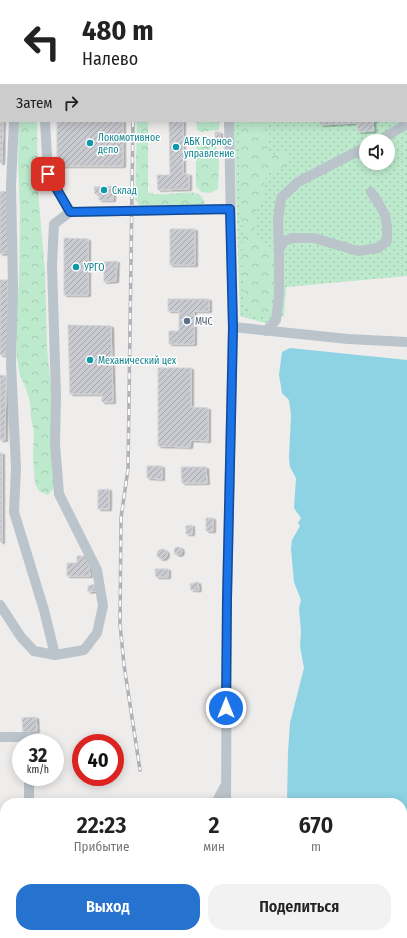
<!DOCTYPE html>
<html lang="ru">
<head>
<meta charset="utf-8">
<style>
	body { margin:0; font-family:"Fira Sans Condensed",sans-serif; background:#f2f2f2; color:#222; height:100vh; display:flex; flex-direction:column; font-size:15px; white-space:nowrap }
	* { box-sizing:border-box; margin:0 }
	p { font-size:13px; color:#767676 }
	.icon { flex:none; width:22px; height:22px; fill:none; stroke:currentColor; stroke-width:2; stroke-linecap:round; stroke-linejoin:round }
	.map { position:relative; flex:1; overflow:hidden }
	.sheet { position:absolute; left:0px; top:798px; width:407px; height:140px; display:flex; flex-direction:column; background:#fff; border-radius:16px 16px 0 0; box-shadow:0 2px 10px #0003 }
	.sheet>* { flex:none }
	.top-card { position:absolute; left:0px; top:0px; width:407px; height:122px; box-shadow:0 2px 10px #0003; background:#fff; color:#222; overflow:hidden }
	.tools { position:absolute; left:359px; top:134px; display:grid; gap:8px }
	.tools a { display:grid; place-items:center; width:36px; height:36px; border-radius:50%; background:#fff; box-shadow:0 2px 10px #0003; font-size:20px }
	.speed { position:absolute; left:12px; top:734px; display:flex; gap:8px; font-size:20px; font-weight:700; text-align:center }
	.speed>* { display:grid; place-content:center; width:52px; height:52px; border-radius:50%; background:#fff; box-shadow:0 2px 10px #0003; line-height:1 }
	.speed small { font-size:10px; font-weight:400 }
	.speed .limit { border:6px solid #d22; background:#fff; color:#111 }
	.pin { position:absolute; display:grid; place-items:center; width:34px; height:34px; color:#fff; margin:-17px; border-radius:8px; box-shadow:0 2px 6px #0006 }
	.me { position:absolute; width:44px; margin:-22px; rotate:0deg; stroke-linejoin:round; filter:drop-shadow(0 0 3px #0008) }
	.turn { display:flex; align-items:center; gap:14px; height:84px; padding:0 16px; font-size:18px }
	.turn .icon { width:52px; height:52px; stroke-width:2.5 }
	.turn b { display:block; font-size:28px; line-height:34px }
	.then { display:flex; align-items:center; height:38px; padding:0 16px; background:#0003; gap:8px; font-size:15px }
	.eta { display:flex; justify-content:space-evenly; align-items:center; height:68px; text-align:center }
	.eta b { font-size:24px; font-weight:600; line-height:28px }
	.button { display:flex; gap:8px; margin-top:auto; padding:8px 16px }
	.button a { flex:1; height:46px; border-radius:16px; background:#2673cf; color:#fff; font-size:16px; font-weight:600; line-height:46px; text-align:center }
	.button a+a { background:#f2f2f2; color:#222 }
	.map>svg:first-child { display:block }
	.grass { fill:url(#grass-dots); fill-rule:evenodd }
	.forest { fill:url(#forest-crowns) }
	.water { fill:#8dd3e4 }
	.building { fill:url(#building-hatch); stroke:#d0d3d7; filter:url(#shadow) }
	.lines { fill:none; stroke-linecap:round; stroke-linejoin:round }
	.minor { stroke:#bbc4cb; stroke-width:10 }
	.rail-casing { stroke:#afb2b6; stroke-width:3.5 }
	.rail { stroke:#fff; stroke-width:2; stroke-dasharray:6; stroke-linecap:butt }
	.route-casing { stroke:#114b97; stroke-width:10 }
	.route { stroke:#1a73e8; stroke-width:7 }
	.culture-dot { fill:#0f9aa8; stroke:#fff; stroke-width:1.5 }
	.service-dot { fill:#5c6f8a; stroke:#fff; stroke-width:1.5 }
	.labels { text-anchor:middle; stroke-width:3; stroke-linejoin:round; paint-order:stroke }
	.culture-label { font-size:10px; fill:#0d838f; stroke:#fff; text-anchor:start }
	.service-label { font-size:10px; fill:#4e5e75; stroke:#fff; text-anchor:start }
</style>
</head>
<body>
<div class="map">
<svg width="407" height="938" viewBox="0 0 407 938">
	<defs>
		<pattern id="grass-dots" width="8" height="8" patternUnits="userSpaceOnUse"><rect width="8" height="8" fill="#bdeacd"/><path d="M2 2h.1M6 6h.1" fill="none" stroke="#a4cab2" stroke-width="1.8" stroke-linecap="round"/></pattern>
		<pattern id="forest-crowns" width="20" height="18" patternUnits="userSpaceOnUse"><rect width="20" height="18" fill="#bdeacd"/><path d="M2 6a3 3 0 1 1 6 0M12 15a3 3 0 1 1 6 0" fill="none" stroke="#a4cab2"/></pattern>
		<pattern id="building-hatch" width="6" height="6" patternUnits="userSpaceOnUse"><rect width="6" height="6" fill="#cacbd1"/><path d="M-1 1l2-2M0 6l6-6M5 7l2-2" fill="none" stroke="#a6a7ac"/></pattern>
		<filter id="shadow"><feDropShadow dx="2.5" dy="1.5" stdDeviation="0" flood-color="#0004"/></filter>
	</defs>
	<rect width="100%" height="100%" fill="#efecec"/>
	<path class="grass" d="M259,0H407V276L286,287L284,316L265,323L240,316L234,121H406V1ZM366,141H388V163H366Z"/>
	<path class="forest" d="M19,121H37L38,191L45,271L47,347L52,397L51,455L54,488L48,495L39,491L35,484L33,458L34,431L31,419L30,402L25,386L20,376L17,358L16,310L19,284L20,212L18,161Z
		M137,121H148V192C161,199 190,188 200,195C202,197 204,201 205,203L198,206L146,208L139,205L135,199Z
		M196,121H220L219,130L200,132L197,130Z
		M239,121H272L270,124L262,130L264,135L269,140L267,150L269,154L277,155L284,153L289,155V163L279,170L272,171L267,176L264,184V195L262,203L254,213L255,234L260,242L270,247L276,255C275,271 279,303 269,316C259,318 252,319 246,309L243,283L242,245L243,233L239,171Z
		M207,142L216,146L219,161L218,189L210,193L201,192L196,186V146Z"/>
	<path class="water" d="M290,348L407,360V938H292V933H402V803H287L288,752L290,723L304,668L300,646L301,632L299,608L301,600L294,582L291,549L292,540L300,526L298,523L301,518L294,508L296,478L290,467L289,458L291,415L289,400L282,393L279,375L282,352Z"/>
	<path class="building" d="M0,85L1,121H3L2,163H0Z
		M57,121H123V166H57Z
		M169,121H183V174H189V189L158,190L157,175H170Z
		M320,121H375H373L374,131L358,132L357,123L320,125Z
		M215,132H220V144H215Z
		M113,186V200H99V194H95L94,187Z
		M7,191L8,253L0,254V192Z
		M170,229H195V265H170Z
		M64,238L88,239V295H64Z
		M117,261L116,281L104,282V262Z
		M0,280H8V355H0Z
		M168,299H209V311H194V344H169V331H179V311H168Z
		M68,325L111,326L113,402H102V394H70Z
		M158,368H191V407L208,408V441L191,440L190,447L158,446Z
		M0,375L6,376L5,440H0Z
		M0,453H2V542H0Z
		M147,466H162V479L147,478Z
		M181,467H206L207,483H182Z
		M109,489V509H98V490Z
		M206,518H213V531H206Z
		M192,525V534H186V526Z
		M174 551a4 4 0 1 1 8 0a4 4 0 1 1-8 0Z
		M157 554a5 5 0 1 1 10 0a5 5 0 1 1-10 0Z
		M77,556H88L90,576H67V563H77Z
		M155,569H168V577H156Z
		M198,582L199,590H191L190,584Z
		M95,584L96,591L88,592V586Z
		M36,717L37,731L23,732L22,718Z"/>
	<g class="lines">
		<path class="minor" d="M214,0V1
			M29,1V0
			M66,1V0
			M249,1V0
			M14,121L11,185L13,286L11,364L16,468L14,512L44,610L55,655L84,650L97,633L103,606L97,570L59,494L55,444L56,395L52,265L54,224L70,212L230,209
			M45,121L48,174L70,212
			M378,141L407,124
			M279,250L284,241L293,238H314L358,251L378,248L387,241C388,215 385,213 371,192
			M233,327L348,339L407,342
			M266,331L276,320L279,295V250L278,220L281,198L298,182L366,147
			M0,605L21,637L34,651L55,655
			M2,737H29V743
			M29,777V803
			M216,803L225,786
			M226,803L227,599L233,327L229,121
			M65,933L70,938
			M231,933V938
			M138,938L141,933"/>
		<g class="rail-casing">
			<path id="rail" d="M138,0V1
				M129,1L130,0
				M133,121L128,469L121,518L120,624L124,665L140,770"/>
		</g>
		<use href="#rail" class="rail"/>
	</g>
	<g class="lines">
		<g class="route-casing">
			<path id="route" d="M48,174L70,212L230,209L233,328L227,599L226,708"/>
		</g>
		<use href="#route" class="route"/>
	</g>
	<g class="culture-dot">
		<circle cx="90" cy="143" r="4"/>
		<circle cx="176" cy="147" r="4"/>
		<circle cx="104" cy="190" r="4"/>
		<circle cx="76" cy="267" r="4"/>
		<circle cx="90" cy="360" r="4"/>
	</g>
	<circle class="service-dot" cx="187" cy="321" r="4"/>
	<g class="labels">
		<g class="culture-label">
			<text x="98" y="141">Локомотивное<tspan x="98" dy="12">депо</tspan></text>
			<text x="184" y="145">АБК Горное<tspan x="184" dy="12">управление</tspan></text>
			<text x="112" y="194">Склад</text>
			<text x="84" y="271">УРГО</text>
			<text x="98" y="364">Механический цех</text>
		</g>
		<g class="service-label">
			<text x="195" y="325">МЧС</text>
		</g>
	</g>
</svg>
<div class="tools">
<a><svg class="icon" aria-label="sound" viewBox="0 0 24 24"><path d="M4 9h4l5-4v14l-5-4H4zM17 9q2 3 0 6"/></svg></a>
</div>
<div class="speed"><div>32<small>km/h</small></div><div class="limit">40</div></div>
<div class="pin" style="left:48px;top:174px;background:#d93025"><svg class="icon" aria-label="arrive" viewBox="0 0 24 24"><path d="M6 21V4h12l-3 4 3 4H6"/></svg></div>
<svg class="me" style="left:226px;top:708px" viewBox="-20 -20 40 40"><circle r="17" fill="#1a73e8" stroke="#fff" stroke-width="3"/><path d="M0-11L8 9 0 5-8 9z" fill="#fff"/></svg>
<div class="top-card">
<div class="turn"><svg class="icon" aria-label="left" viewBox="0 0 24 24"><path d="M17 20v-9H6M10 6l-5 5 5 5"/></svg><div><b>480 m</b>Налево</div></div>
<div class="then">Затем<svg class="icon" aria-label="right" viewBox="0 0 24 24"><path d="M7 20v-9h11M14 6l5 5-5 5"/></svg></div>
</div>
<section class="sheet">
<div class="eta">
<div><b>22:23</b><p>Прибытие</p></div>
<div><b>2</b><p>мин</p></div>
<div><b>670</b><p>m</p></div>
</div>
<div class="button"><a>Выход</a><a>Поделиться</a></div>
</section>
</div>
</body>
</html>
